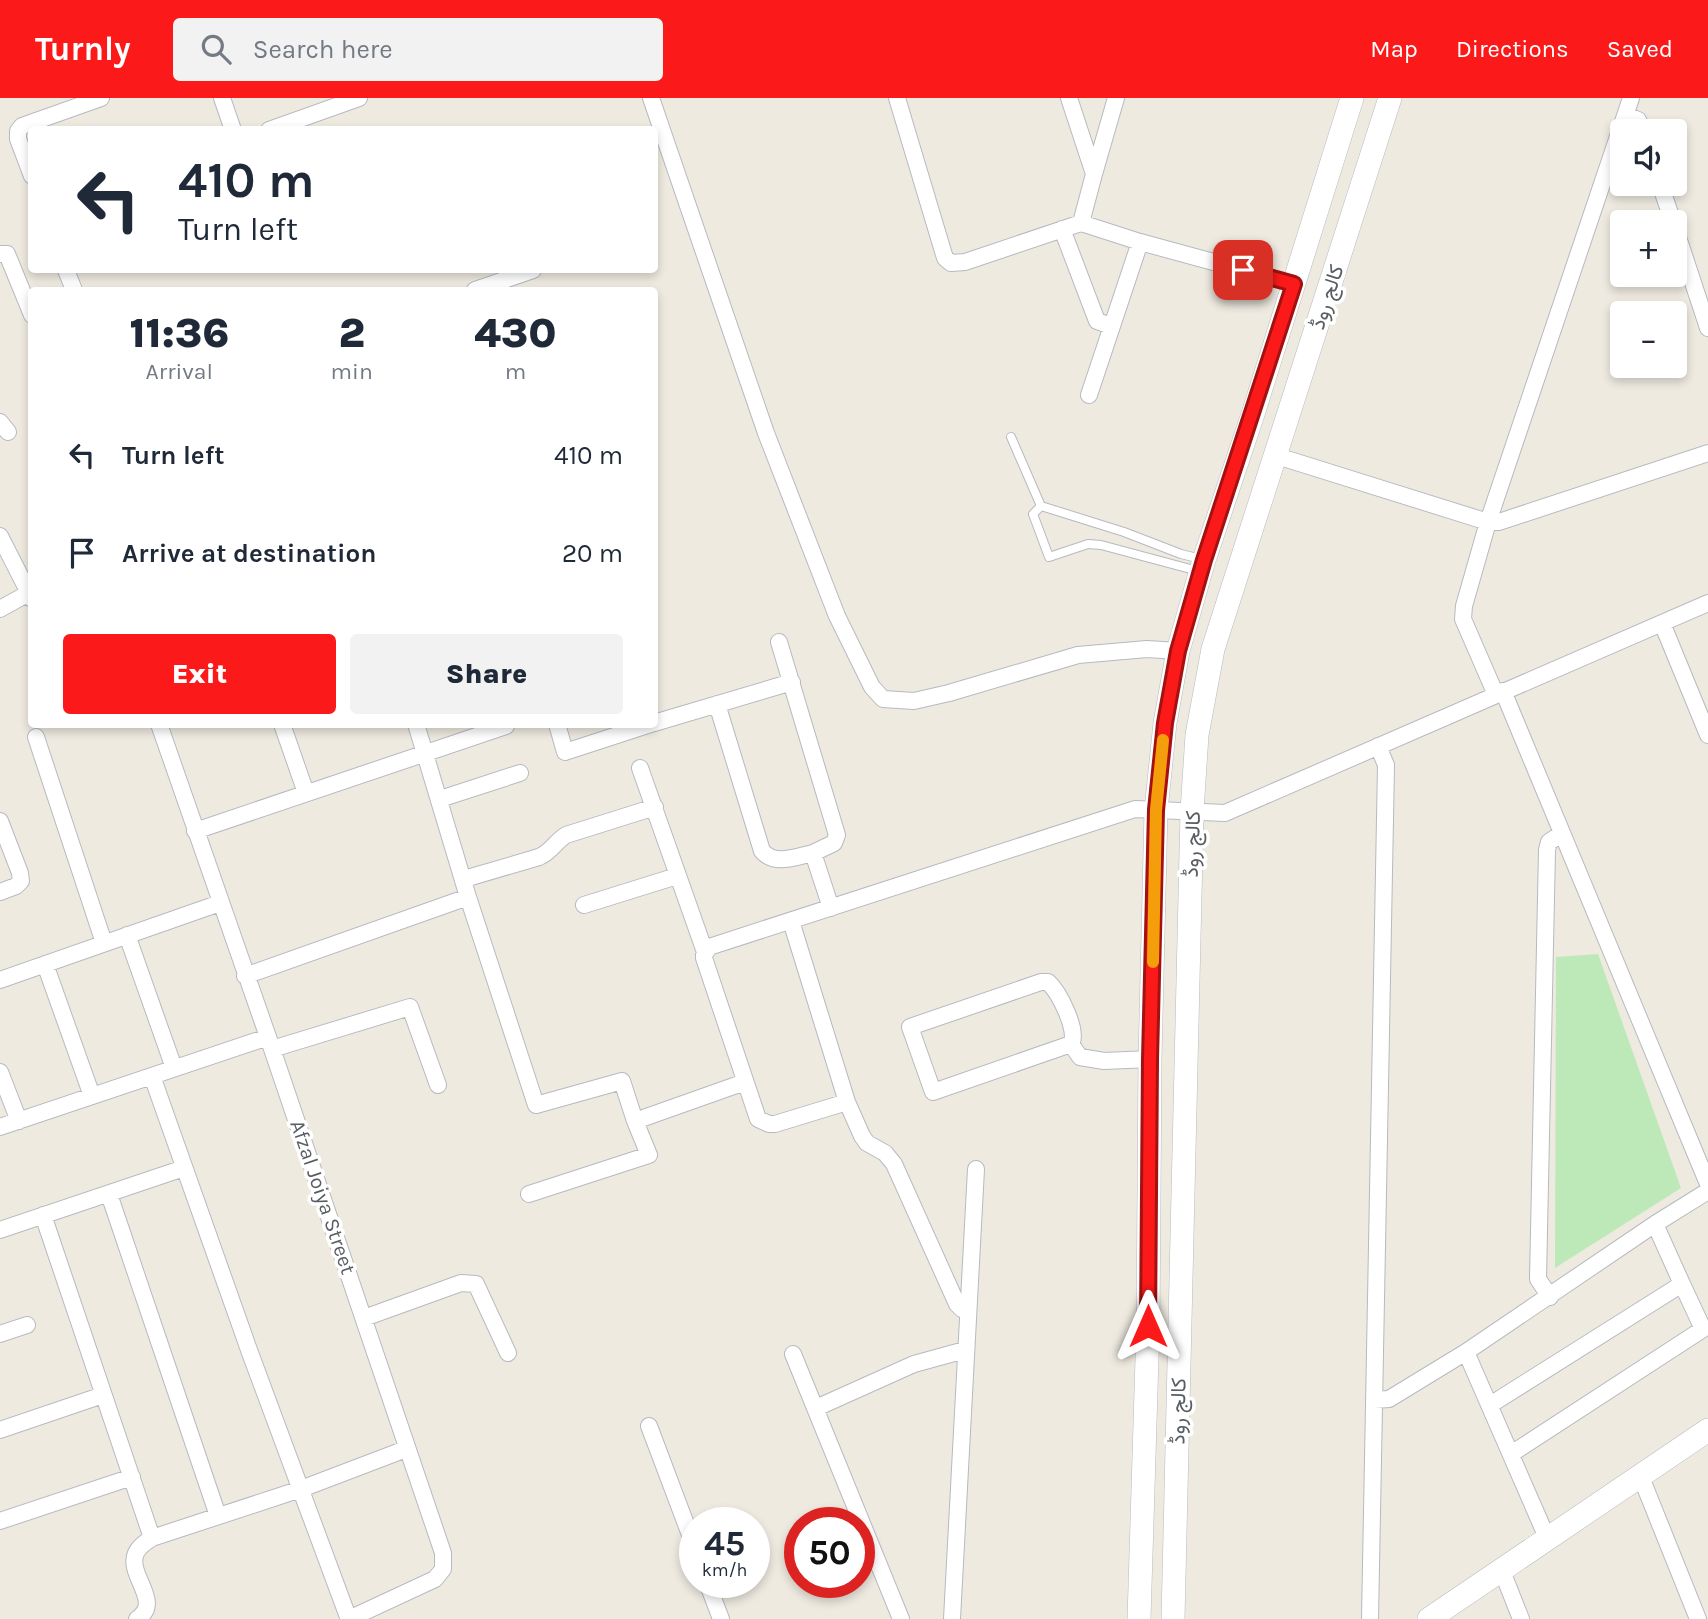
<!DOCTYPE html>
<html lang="en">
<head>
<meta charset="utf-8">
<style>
	body { margin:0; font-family:Karla,Vazirmatn,sans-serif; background:#f2f2f3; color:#1f2937; height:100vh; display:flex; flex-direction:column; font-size:26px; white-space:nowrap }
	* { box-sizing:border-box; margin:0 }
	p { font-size:23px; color:#747a83 }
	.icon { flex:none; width:38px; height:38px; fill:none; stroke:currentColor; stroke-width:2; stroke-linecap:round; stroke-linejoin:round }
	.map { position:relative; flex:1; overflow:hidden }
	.drawer { position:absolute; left:28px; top:189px; width:630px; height:441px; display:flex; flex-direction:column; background:#fff; border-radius:7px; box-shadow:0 4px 10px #0003 }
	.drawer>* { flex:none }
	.hud { position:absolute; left:28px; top:28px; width:630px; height:147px; border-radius:7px; box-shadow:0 4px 10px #0003; background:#fff; color:#1f2937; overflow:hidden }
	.controls { position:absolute; left:1610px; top:21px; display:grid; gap:14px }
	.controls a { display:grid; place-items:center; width:77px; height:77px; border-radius:7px; background:#fff; box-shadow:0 4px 10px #0003; font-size:35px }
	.speed { position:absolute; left:679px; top:1409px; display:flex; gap:14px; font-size:35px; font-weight:700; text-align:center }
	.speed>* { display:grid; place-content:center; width:91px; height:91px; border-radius:50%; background:#fff; box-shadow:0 4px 10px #0003; line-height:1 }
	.speed small { font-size:18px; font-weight:400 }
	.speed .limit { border:10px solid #d22; background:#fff; color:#111 }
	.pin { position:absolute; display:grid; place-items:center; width:60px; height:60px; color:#fff; margin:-30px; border-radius:14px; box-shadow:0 4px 10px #0006 }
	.me { position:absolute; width:77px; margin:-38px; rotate:0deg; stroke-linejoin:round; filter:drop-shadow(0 0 5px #0008) }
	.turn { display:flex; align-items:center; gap:24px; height:147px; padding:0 35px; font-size:32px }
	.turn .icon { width:91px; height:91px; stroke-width:2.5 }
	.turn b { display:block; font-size:49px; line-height:60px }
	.eta { display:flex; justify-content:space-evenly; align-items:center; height:119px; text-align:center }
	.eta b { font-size:42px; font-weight:800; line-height:49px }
	.primary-button { display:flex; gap:14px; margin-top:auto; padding:14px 35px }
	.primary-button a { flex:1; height:80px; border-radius:7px; background:#fb1a19; color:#fff; font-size:28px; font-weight:800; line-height:80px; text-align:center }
	.primary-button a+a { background:#f2f2f3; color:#1f2937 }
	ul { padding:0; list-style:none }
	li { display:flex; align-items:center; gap:21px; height:98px; padding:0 35px }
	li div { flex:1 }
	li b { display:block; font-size:26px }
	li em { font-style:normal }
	header { display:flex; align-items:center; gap:42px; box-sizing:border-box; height:98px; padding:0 35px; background:#fb1a19; color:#fff }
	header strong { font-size:33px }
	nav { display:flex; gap:38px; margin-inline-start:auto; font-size:24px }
	.search { width:490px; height:63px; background:#f2f2f3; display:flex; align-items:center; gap:18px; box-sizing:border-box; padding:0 24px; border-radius:7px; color:#747a83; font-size:26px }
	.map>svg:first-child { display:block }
	.green { fill:#bde9b9 }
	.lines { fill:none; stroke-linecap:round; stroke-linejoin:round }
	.lane-casing { stroke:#b6babf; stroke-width:10 }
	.street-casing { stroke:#b6babf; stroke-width:18 }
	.secondary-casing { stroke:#b6bbc1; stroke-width:24 }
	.lane { stroke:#fff; stroke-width:8 }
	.street { stroke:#fff; stroke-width:16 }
	.secondary { stroke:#fff; stroke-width:23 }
	.route-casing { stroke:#a31110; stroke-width:18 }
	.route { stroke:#fb1a19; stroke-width:12 }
	.slow { stroke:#f59e0b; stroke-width:12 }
	.labels { text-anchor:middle; stroke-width:7; stroke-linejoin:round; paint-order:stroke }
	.street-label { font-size:21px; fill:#595e63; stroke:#fff }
</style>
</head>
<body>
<header>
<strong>Turnly</strong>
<div class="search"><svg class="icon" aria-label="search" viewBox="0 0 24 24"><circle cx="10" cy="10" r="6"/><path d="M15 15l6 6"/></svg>Search here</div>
<nav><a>Map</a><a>Directions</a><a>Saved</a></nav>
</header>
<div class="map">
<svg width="1708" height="1521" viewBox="0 0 1708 1521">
	<rect width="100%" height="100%" fill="#eeeae0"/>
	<path class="green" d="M1598,856L1681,1090L1555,1170L1556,859Z"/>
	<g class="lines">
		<g class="lane-casing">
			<path id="lane" d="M1011,339L1041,408L1124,434L1181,456L1201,461
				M1041,408L1033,416L1049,459L1088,446L1101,447L1198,473"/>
		</g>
		<g class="street-casing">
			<path id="street" d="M222,0L233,32
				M651,0L766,335L837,518L872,589L883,601L914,603L949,595L1078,557L1147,551L1178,553
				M897,0L945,160L951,165L965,164L1081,125
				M1069,0L1094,76L1081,125L1140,144L1294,186
				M1626,17L1638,22L1643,33
				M269,32L359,0
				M1094,76L1116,0
				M32,78L18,41V33L22,28L101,0
				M1660,86L1673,124
				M1675,130L1708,230
				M1062,131L1097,223L1111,228
				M0,156H7L32,217
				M66,172L74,192
				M475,192L533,172
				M1089,297L1140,144
				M0,324L8,334
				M1277,358L1488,424H1499L1708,355
				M0,438L32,501
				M0,511L27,496
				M1662,525L1708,637
				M779,544L837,737L834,745L813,755
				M1503,593L1708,1086
				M1496,597L1463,521L1464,508L1488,424L1631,0
				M717,606L762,753C775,768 795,759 813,755L831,810
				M654,625L792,584
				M159,626L268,939L443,1455V1471L435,1481L349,1521
				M282,626L306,695
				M416,626L468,799L536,1007L622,983L635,1023
				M557,626L565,654L651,626
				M36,639L104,845
				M640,670L705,854
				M440,701L520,675
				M0,723L20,775L21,783L16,788L0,794
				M195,733L506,628
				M464,781L539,759C551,754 555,744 566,737L655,709
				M584,807L677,778
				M791,823L847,1004L862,1038L867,1045L885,1055L894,1066L957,1206L962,1211L968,1212
				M127,837L174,970
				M45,866L92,998
				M245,878L468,799
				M0,882L220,805
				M1071,946L933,994L910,929L1041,884H1048C1059,894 1079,933 1071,946L1080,959L1104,963L1150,961
				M272,951L410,909L438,987
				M0,974L19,1023
				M152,978L249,1252L348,1519
				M847,1004L775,1026H769L758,1021L704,860V857L709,849L1135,711L1225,715L1708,505
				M0,1029L268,939
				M109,1096L218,1418
				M529,1096L649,1057L635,1023L745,984
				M43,1117L152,1440
				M1655,1126L1682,1186
				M0,1132L184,1070
				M1550,1199L1538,1181L1547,752L1549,744L1561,736
				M364,1220L461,1185L476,1186L508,1255
				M0,1236L27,1227
				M1466,1254L1548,1442
				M793,1256L901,1521
				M1374,1302L1389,1301L1466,1254L1655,1126L1708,1093
				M1490,1307L1682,1186L1703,1231L1511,1356
				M816,1310L914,1266L965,1252
				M649,1328L695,1450
				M0,1332L103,1297
				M1641,1379L1698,1521
				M0,1423L132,1379
				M1502,1473L1521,1521
				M707,1484L721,1521
				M137,1521C164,1504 126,1477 136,1455C139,1448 146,1444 152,1440L301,1391L406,1351
				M952,1521L976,1071
				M1370,1521L1386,667L1378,648"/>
		</g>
		<g class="secondary-casing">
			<path id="secondary" d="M1139,1521L1148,1228L1150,961L1156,712L1165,625L1178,553L1204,462L1253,316L1352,0
				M1173,1521L1192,713L1197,637L1213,551L1390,0
				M1429,1521L1708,1332"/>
		</g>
		<use href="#lane" class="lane"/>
		<use href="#street" class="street"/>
		<use href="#secondary" class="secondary"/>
	</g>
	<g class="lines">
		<g class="route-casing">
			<path id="route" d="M1148,1228L1150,961L1156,712L1165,625L1178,553L1204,462L1294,186L1243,172"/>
		</g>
		<use href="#route" class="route"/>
		<path class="slow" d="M1153,864L1156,712L1163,642"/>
	</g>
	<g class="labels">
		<g class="street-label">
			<text transform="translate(1327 199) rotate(-72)" y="7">کالج روڈ</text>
			<text transform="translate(1192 746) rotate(-88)" y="7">کالج روڈ</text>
			<text transform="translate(323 1099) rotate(71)" y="7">Afzal Joiya Street</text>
			<text transform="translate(1178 1313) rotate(-89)" y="7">کالج روڈ</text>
		</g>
	</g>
</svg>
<div class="controls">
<a><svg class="icon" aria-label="sound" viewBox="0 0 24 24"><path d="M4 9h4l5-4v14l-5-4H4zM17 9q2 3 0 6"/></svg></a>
<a>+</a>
<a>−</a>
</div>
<div class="speed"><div>45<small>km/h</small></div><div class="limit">50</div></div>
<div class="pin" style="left:1243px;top:172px;background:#d93025"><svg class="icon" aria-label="arrive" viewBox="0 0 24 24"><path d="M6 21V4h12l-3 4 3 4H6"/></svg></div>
<svg class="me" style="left:1148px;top:1228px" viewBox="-20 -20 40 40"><path d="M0-17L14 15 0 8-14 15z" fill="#fb1a19" stroke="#fff" stroke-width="4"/></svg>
<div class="hud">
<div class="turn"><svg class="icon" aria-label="left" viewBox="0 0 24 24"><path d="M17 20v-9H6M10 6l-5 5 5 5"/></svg><div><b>410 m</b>Turn left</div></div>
</div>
<section class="drawer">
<div class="eta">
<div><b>11:36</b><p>Arrival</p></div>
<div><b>2</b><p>min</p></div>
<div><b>430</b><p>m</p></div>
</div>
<ul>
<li><svg class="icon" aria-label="left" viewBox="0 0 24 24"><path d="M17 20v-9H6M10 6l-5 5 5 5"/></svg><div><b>Turn left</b></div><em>410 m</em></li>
<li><svg class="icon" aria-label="arrive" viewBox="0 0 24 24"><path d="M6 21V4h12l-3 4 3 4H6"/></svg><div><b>Arrive at destination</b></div><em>20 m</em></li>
</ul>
<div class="primary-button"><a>Exit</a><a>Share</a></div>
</section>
</div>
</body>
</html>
